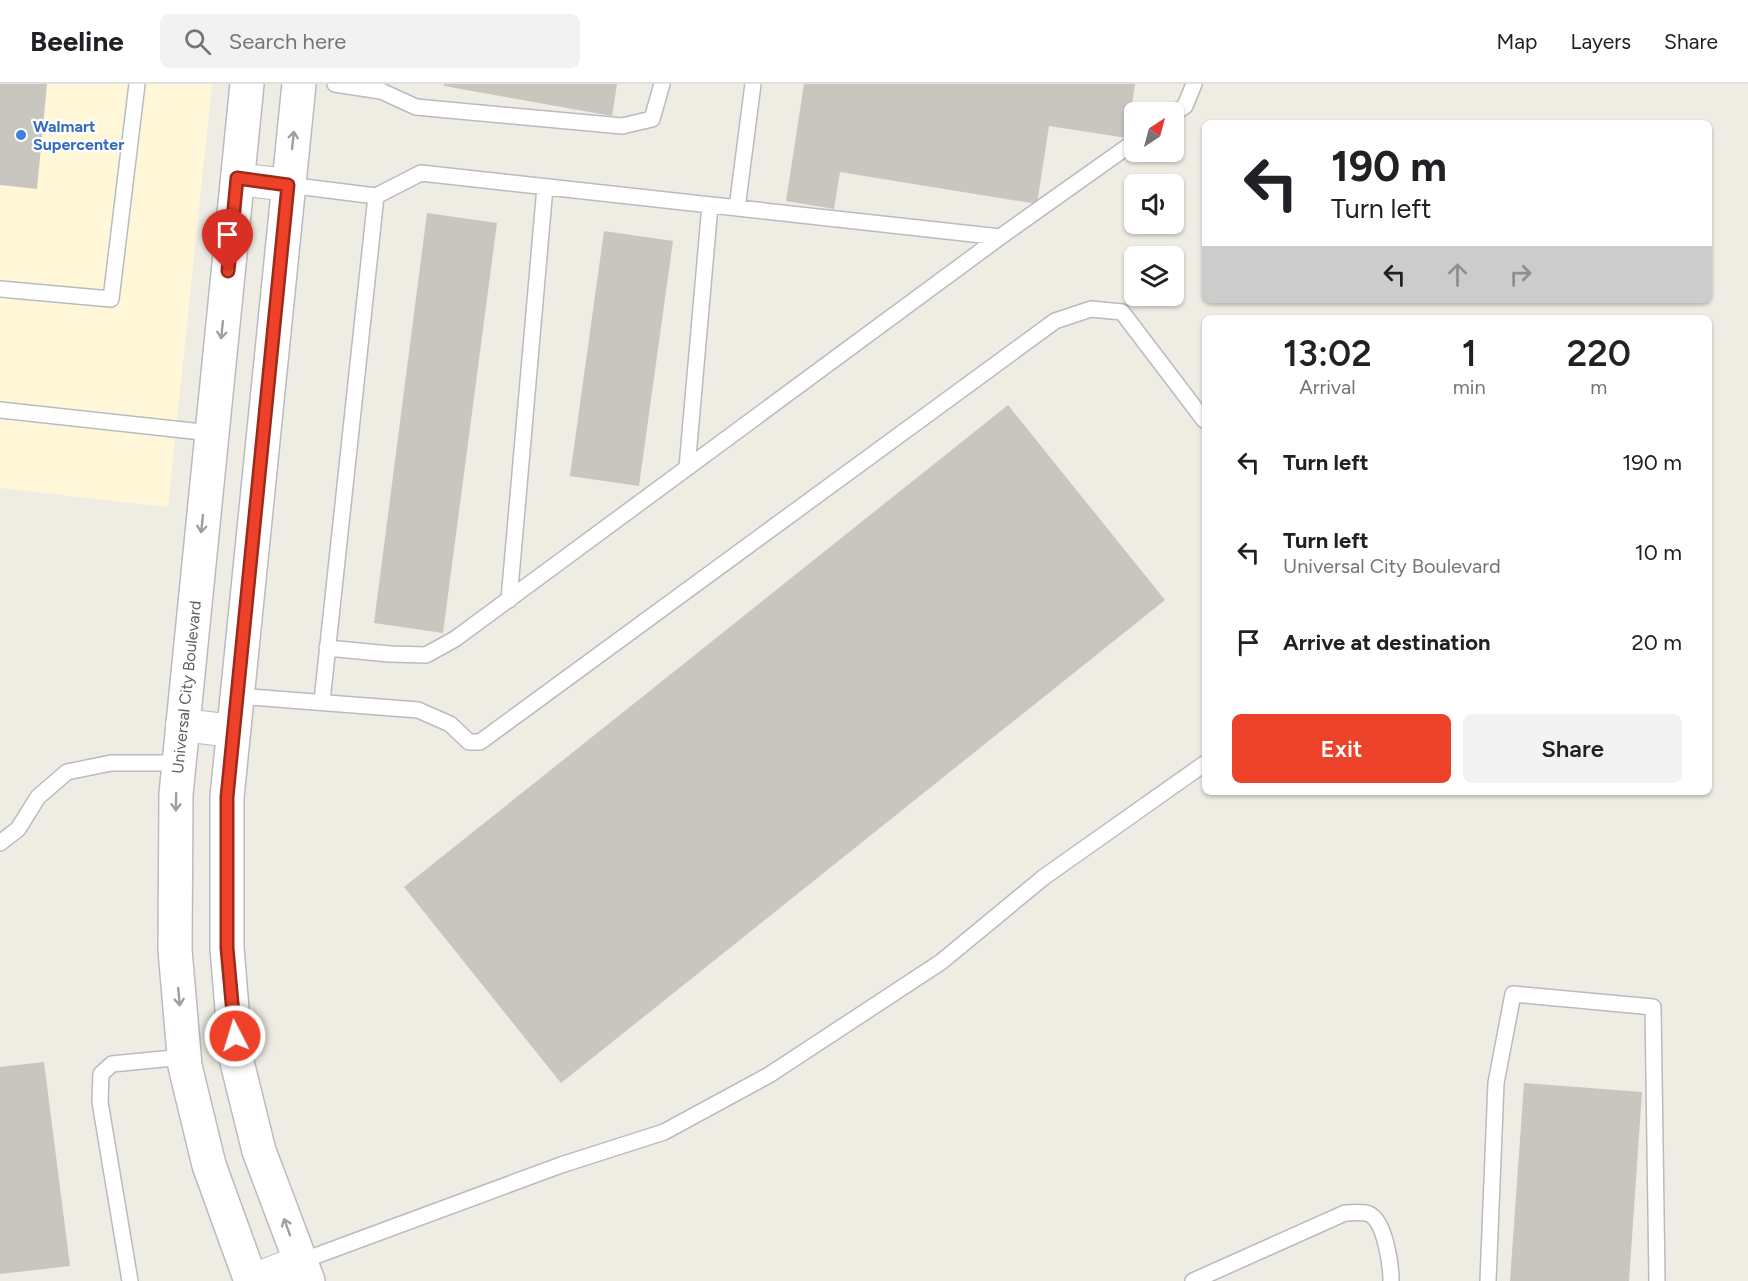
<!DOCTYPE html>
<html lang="en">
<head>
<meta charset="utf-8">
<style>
	body { margin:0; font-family:Figtree,sans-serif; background:#f2f2f2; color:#202124; height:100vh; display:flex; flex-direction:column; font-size:22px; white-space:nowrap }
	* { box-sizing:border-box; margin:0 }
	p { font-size:20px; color:#757577 }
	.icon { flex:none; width:33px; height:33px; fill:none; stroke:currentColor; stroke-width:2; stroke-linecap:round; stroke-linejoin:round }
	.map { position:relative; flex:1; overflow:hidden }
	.drawer { position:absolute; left:1202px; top:231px; width:510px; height:480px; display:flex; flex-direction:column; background:#fff; border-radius:9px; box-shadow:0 2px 4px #0004 }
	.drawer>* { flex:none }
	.hud { position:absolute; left:1202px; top:36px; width:510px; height:183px; border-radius:9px; box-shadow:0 2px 4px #0004; background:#fff; color:#202124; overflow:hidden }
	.needle { width:39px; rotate:36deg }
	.buttons { position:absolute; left:1124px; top:18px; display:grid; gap:12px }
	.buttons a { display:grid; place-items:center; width:60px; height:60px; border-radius:9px; background:#fff; box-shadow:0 2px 4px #0004; font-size:30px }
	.pin { position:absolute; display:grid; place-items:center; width:51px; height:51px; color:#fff; margin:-62px -26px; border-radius:50% 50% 50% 0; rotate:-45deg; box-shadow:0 0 6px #0007 }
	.pin .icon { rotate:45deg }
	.me { position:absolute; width:66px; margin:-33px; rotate:355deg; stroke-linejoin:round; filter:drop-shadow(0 0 4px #0008) }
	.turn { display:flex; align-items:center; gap:21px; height:126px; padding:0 30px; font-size:27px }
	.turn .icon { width:78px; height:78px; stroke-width:2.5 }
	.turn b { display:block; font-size:42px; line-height:51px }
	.lanes { display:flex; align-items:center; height:57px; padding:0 30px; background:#0003; justify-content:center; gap:30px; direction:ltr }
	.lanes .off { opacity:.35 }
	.eta { display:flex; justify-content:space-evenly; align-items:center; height:102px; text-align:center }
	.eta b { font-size:36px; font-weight:600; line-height:42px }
	.action { display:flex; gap:12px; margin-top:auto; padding:12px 30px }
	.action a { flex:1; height:69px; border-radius:9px; background:#ee4129; color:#fff; font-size:24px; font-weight:600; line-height:69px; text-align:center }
	.action a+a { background:#f2f2f2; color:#202124 }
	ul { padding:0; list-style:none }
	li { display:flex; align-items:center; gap:18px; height:90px; padding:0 30px }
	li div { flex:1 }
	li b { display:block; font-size:22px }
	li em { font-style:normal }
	header { display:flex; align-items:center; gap:36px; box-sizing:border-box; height:84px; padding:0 30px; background:#fff; border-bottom:2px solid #e0e0e0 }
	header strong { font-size:28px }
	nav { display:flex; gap:33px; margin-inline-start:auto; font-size:21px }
	.search { width:420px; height:54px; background:#f2f2f2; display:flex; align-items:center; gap:15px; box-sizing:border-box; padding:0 21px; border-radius:9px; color:#757577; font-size:22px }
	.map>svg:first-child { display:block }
	.commercial { fill:#fff7d8 }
	.building { fill:#c9c6c0 }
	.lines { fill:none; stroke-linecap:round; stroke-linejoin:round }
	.lane-casing { stroke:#b8bbc0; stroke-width:18 }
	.street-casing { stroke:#b8bbc0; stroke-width:34 }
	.secondary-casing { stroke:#b8bcc2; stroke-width:36 }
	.lane { stroke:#fff; stroke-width:15 }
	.street { stroke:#fff; stroke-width:32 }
	.secondary { stroke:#fff; stroke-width:33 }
	.oneway { stroke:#9d9fa2 }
	.route-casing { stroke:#9b2a1b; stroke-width:15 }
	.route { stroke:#ee4129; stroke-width:10 }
	.shop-dot { fill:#3f7fe0; stroke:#fff; stroke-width:2 }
	.labels { text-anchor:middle; stroke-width:4.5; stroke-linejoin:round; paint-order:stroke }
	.shop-label { font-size:16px; font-weight:bold; fill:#366cbe; stroke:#fff; text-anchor:start }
	.street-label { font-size:16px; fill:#5b5f64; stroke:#fff }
</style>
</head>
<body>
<header>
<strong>Beeline</strong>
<div class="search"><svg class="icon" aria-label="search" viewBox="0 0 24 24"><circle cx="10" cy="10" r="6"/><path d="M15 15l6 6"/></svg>Search here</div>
<nav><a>Map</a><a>Layers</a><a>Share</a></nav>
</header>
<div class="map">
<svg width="1748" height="1197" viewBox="0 0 1748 1197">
	<rect width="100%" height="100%" fill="#eeece3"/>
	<path class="commercial" d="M0,0H212L168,423L0,404Z"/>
	<path class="building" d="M0,0H47L37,105L0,101Z
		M444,0H617L612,32L444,2Z
		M804,0H1135L1127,54L1049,42L1037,120L840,88L834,125L786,117Z
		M427,129L497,139L443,549L374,539Z
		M604,147L673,157L639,402L570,392Z
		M1008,321L1165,516L561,999L404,803Z
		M44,978L70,1182L0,1190V983Z
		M1524,999L1642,1008L1629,1197H1510Z"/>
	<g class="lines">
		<g class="lane-casing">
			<path id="lane" d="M335,0L381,7L416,23L622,42L652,35L662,0
				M1173,30L1185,22L1194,0
				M288,101L376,112L322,617
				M737,124L753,0
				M1000,153L1134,58
				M0,205L111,215L137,0
				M0,326L211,349
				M687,384L710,121
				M509,516L545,103
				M327,564L390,570L426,571L455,555L1000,153L421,89L376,112
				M238,612L418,626L450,640L469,658H480L1055,237L1091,225L1122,228L1204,336
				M0,759L18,745L38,713L67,688L111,679H179
				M299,1178L561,1081L664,1048L769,991L941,878L1044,793L1204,680
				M130,1197L100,1018L101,990L112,980L184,973
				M1193,1197L1345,1129C1351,1129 1363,1127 1369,1130C1385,1137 1391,1181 1391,1197
				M1488,1197L1496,999L1513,910L1653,923L1657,1197"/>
		</g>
		<g class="street-casing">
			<path id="street" d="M237,95L288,101
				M182,641L234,647
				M251,1197L299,1178"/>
		</g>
		<g class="secondary-casing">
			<path id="secondary" d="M247,0L176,710L175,866L185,982L209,1081L251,1197
				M299,0L227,713V864L236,974L259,1067L308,1197"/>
		</g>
		<use href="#lane" class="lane"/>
		<use href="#street" class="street"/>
		<use href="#secondary" class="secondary"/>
	</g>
	<defs><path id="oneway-shaft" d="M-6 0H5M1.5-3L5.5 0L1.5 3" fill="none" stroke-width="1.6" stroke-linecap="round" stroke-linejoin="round" transform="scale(1.5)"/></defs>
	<g class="oneway">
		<use href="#oneway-shaft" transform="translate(293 56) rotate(-84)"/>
		<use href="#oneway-shaft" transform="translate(222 246) rotate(96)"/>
		<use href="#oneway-shaft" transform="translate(202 440) rotate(96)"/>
		<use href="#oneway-shaft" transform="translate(176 718) rotate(91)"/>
		<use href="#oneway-shaft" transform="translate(179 913) rotate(85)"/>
		<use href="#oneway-shaft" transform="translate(287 1143) rotate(-110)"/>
	</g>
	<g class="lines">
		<g class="route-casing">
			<path id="route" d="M228,187L237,94L288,101L227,713V864L235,952"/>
		</g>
		<use href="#route" class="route"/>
	</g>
	<circle class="shop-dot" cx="21" cy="51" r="6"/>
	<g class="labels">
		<g class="shop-label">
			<text x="33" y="48">Walmart<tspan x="33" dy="18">Supercenter</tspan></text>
		</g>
		<g class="street-label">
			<text transform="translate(186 603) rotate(-84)" y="6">Universal City Boulevard</text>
		</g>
	</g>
</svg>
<div class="buttons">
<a><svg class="needle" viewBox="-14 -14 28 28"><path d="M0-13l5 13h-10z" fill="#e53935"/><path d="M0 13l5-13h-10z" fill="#757577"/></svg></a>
<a><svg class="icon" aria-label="sound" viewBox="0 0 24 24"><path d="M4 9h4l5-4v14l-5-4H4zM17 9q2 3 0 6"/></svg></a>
<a><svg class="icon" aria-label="layers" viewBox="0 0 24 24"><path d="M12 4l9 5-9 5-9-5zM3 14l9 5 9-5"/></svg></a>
</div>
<div class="pin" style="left:228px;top:187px;background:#d93025"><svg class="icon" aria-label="arrive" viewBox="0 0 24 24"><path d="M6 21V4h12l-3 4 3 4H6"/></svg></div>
<svg class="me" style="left:235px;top:952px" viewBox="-20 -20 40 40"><circle r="17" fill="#ee4129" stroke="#fff" stroke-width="3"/><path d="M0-11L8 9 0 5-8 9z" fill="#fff"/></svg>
<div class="hud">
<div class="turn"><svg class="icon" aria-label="left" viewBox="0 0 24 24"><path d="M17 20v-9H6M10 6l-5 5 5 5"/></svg><div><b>190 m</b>Turn left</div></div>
<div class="lanes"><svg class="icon" aria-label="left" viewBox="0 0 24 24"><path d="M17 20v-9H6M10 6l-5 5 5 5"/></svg><svg class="icon off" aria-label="ahead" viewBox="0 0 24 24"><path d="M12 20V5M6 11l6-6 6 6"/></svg><svg class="icon off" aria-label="right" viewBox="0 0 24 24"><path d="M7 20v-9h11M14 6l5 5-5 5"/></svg></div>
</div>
<section class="drawer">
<div class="eta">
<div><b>13:02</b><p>Arrival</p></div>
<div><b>1</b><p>min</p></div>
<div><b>220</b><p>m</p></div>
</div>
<ul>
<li><svg class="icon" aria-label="left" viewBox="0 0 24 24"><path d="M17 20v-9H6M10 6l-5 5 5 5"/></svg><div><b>Turn left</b></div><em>190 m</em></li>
<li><svg class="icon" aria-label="left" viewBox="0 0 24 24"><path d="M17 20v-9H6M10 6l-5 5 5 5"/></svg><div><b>Turn left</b><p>Universal City Boulevard</p></div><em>10 m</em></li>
<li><svg class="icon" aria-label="arrive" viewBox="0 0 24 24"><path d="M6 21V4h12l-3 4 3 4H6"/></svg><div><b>Arrive at destination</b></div><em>20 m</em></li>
</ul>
<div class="action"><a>Exit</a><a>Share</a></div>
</section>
</div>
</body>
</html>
